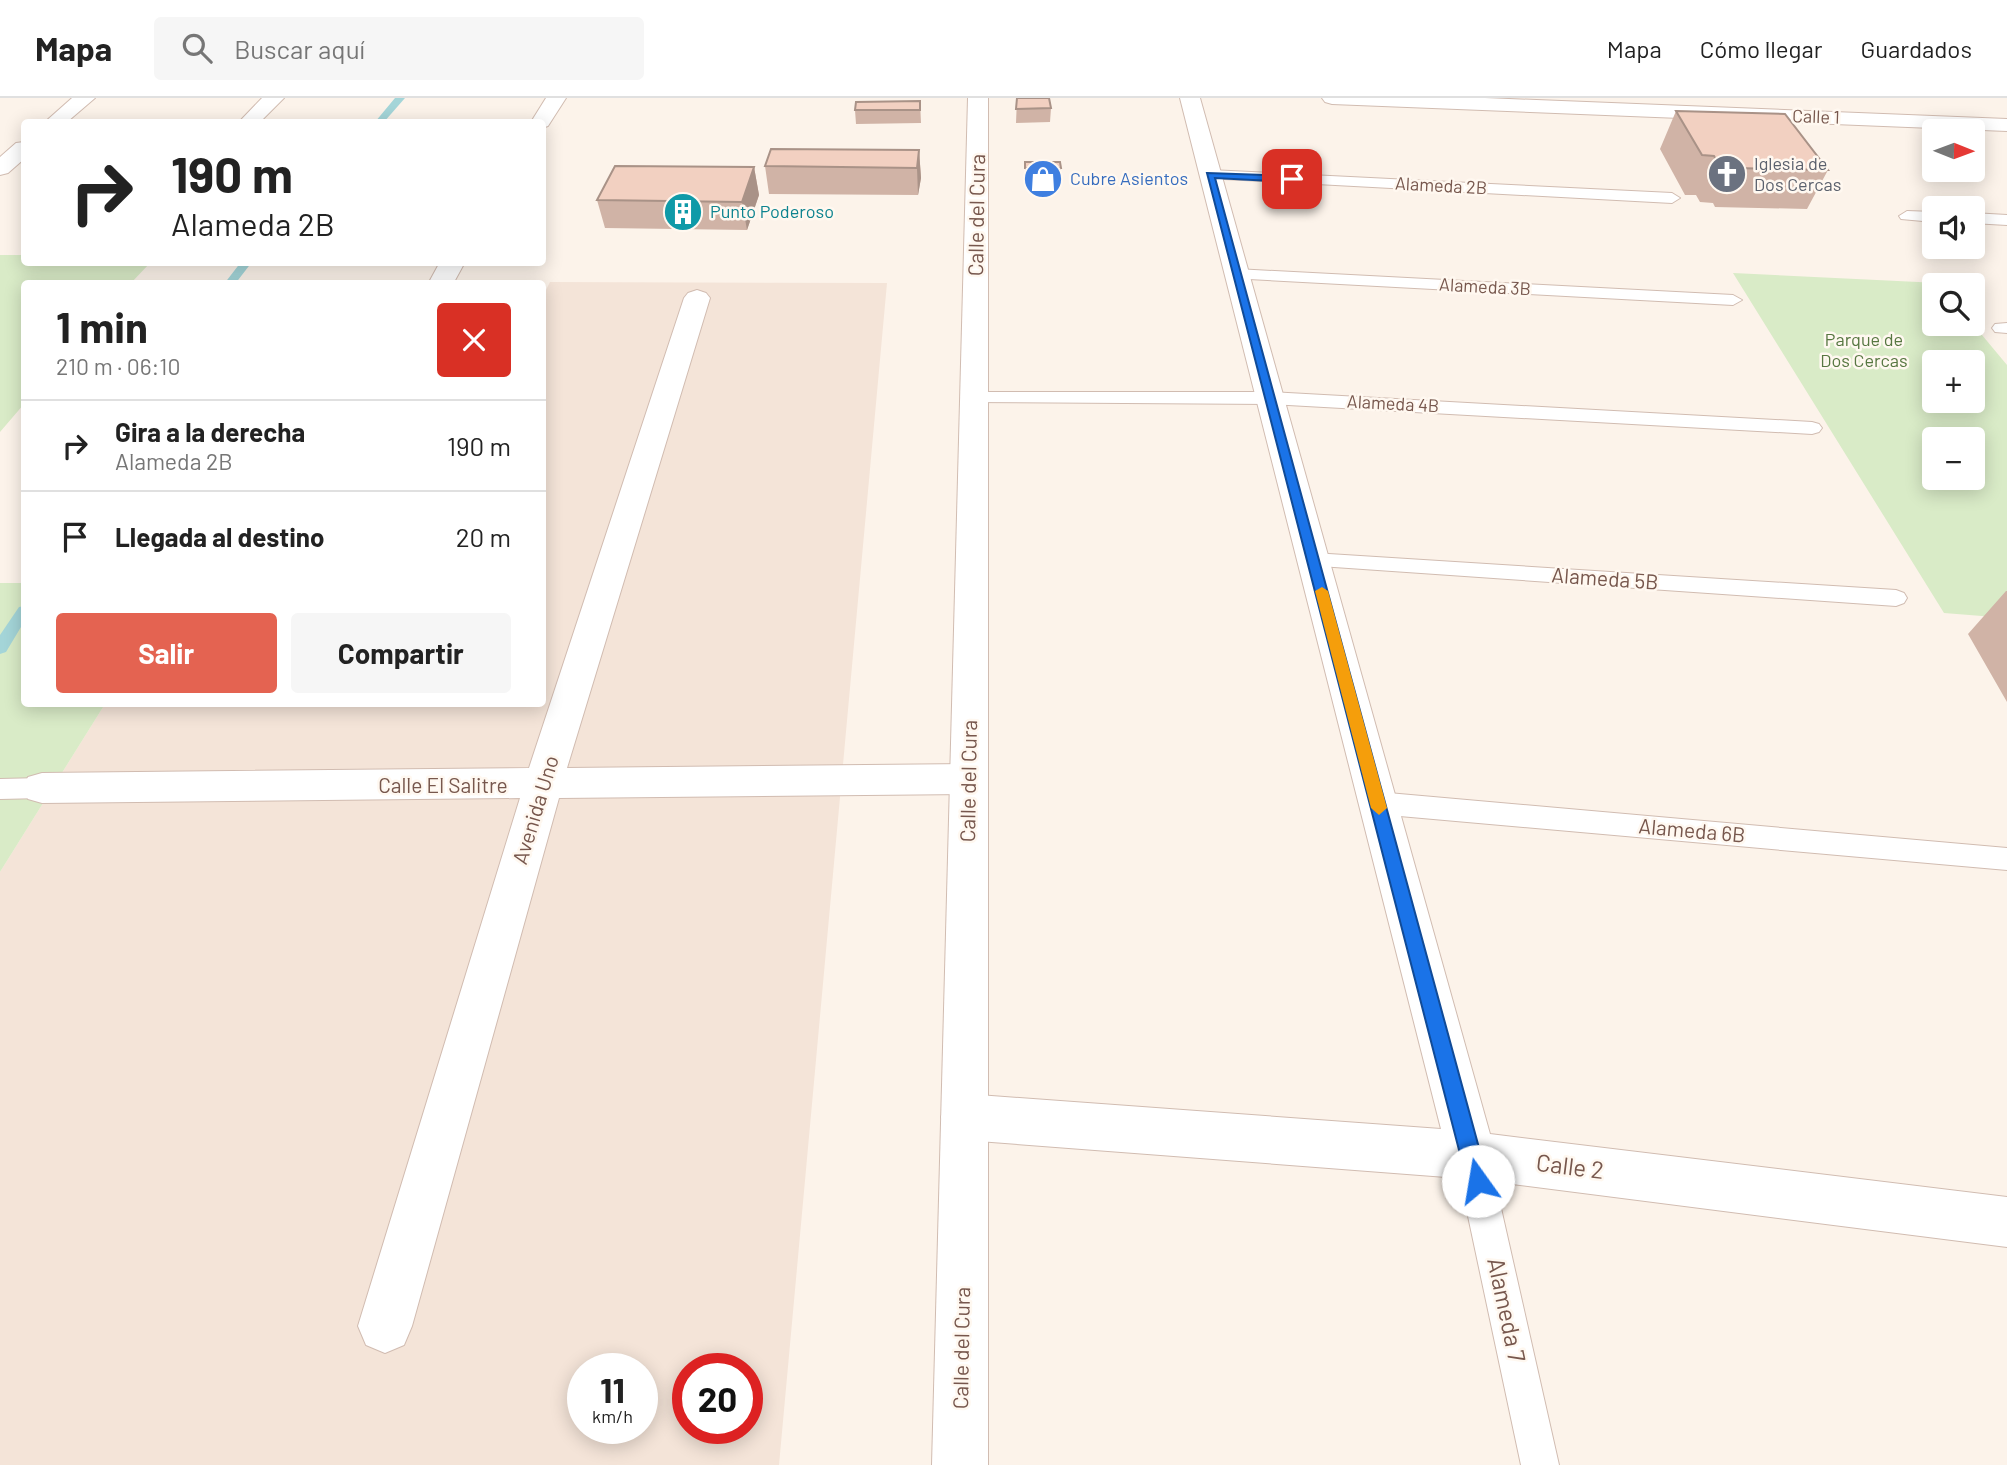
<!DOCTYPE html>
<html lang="es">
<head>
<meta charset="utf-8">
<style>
	body { margin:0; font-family:Barlow,sans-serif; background:#f6f6f6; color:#222; height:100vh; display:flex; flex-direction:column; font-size:26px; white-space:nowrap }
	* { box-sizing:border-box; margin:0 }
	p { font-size:23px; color:#767676 }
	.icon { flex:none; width:38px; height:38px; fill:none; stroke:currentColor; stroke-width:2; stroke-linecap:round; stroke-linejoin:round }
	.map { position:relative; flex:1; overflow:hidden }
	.sheet { position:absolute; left:21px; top:182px; width:525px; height:427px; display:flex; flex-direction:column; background:#fff; border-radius:7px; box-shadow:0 4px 18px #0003 }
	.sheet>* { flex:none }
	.banner { position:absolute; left:21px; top:21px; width:525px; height:147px; border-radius:7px; box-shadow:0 4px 18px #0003; background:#fff; color:#222; overflow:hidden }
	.needle { width:46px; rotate:91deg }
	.tools { position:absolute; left:1922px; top:21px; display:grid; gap:14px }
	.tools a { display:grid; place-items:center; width:63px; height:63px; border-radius:7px; background:#fff; box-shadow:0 4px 18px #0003; font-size:35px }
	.speed { position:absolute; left:567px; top:1255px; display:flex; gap:14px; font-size:35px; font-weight:700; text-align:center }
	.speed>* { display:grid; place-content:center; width:91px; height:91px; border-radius:50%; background:#fff; box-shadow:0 4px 18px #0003; line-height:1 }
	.speed small { font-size:18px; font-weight:400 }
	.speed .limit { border:10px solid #d22; background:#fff; color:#111 }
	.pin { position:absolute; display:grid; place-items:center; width:60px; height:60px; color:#fff; margin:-30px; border-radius:14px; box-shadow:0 4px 10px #0006 }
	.me { position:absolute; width:77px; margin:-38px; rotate:347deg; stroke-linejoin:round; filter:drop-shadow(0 0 5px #0008) }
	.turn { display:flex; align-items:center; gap:24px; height:147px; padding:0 35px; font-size:32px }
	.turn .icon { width:91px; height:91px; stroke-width:2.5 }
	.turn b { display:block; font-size:49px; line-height:60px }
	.round { display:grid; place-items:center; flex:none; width:74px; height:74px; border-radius:7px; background:#f6f6f6 }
	.headline { display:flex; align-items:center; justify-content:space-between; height:119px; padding:0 35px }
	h1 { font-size:42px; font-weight:700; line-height:52px }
	.action { display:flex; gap:14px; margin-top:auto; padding:14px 35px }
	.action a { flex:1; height:80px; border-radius:7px; background:#e46351; color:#fff; font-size:28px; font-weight:700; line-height:80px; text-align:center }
	.action a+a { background:#f6f6f6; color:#222 }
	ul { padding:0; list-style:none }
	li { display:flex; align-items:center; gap:21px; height:91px; padding:0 35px; border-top:2px solid #e0e0e0 }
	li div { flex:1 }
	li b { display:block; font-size:26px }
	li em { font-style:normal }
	header { display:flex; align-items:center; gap:42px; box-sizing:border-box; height:98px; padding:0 35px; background:#fff; border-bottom:2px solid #e0e0e0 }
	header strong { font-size:33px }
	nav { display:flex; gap:38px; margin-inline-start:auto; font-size:24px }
	.search { width:490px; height:63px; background:#f6f6f6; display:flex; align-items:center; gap:18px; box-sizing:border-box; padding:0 24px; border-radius:7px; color:#767676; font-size:26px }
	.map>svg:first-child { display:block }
	.residential { fill:#f4e4d8; fill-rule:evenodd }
	.green { fill:#d9ebc7; fill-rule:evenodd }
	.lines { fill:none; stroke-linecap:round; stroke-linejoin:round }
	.stream { fill:#a4d5d8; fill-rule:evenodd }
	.service-casing { stroke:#d1bcb1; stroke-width:2 }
	.minor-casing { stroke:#d1bcb1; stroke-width:2 }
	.tertiary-casing { stroke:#d1bcb1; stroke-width:2 }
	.service { fill:#fff; fill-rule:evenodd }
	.minor { fill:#fff; fill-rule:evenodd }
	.tertiary { fill:#fff; fill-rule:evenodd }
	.wall { fill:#d0b3a6 }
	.shaded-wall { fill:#a99287 }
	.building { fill:#f2d0c1; stroke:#a99287; stroke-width:2 }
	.route { fill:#1a73e8; stroke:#114b97; stroke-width:2 }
	.slow { fill:#f59e0b }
	.labels { text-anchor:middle; stroke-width:5; stroke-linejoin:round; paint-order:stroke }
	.far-street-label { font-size:18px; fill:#77574d; stroke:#fff8f0 }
	.far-worship-label { font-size:18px; fill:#5b616d; stroke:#fff8f0; text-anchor:start }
	.far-shop-label { font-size:18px; fill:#366cbe; stroke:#fff8f0; text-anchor:start }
	.far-culture-label { font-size:18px; fill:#0d838f; stroke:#fff8f0; text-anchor:start }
	.far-park-label { font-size:18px; fill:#577741; stroke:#fff8f0 }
	.street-label { font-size:21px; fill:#77574d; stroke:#fff8f0 }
	.near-street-label { font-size:24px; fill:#77574d; stroke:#fff8f0 }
</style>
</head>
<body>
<header>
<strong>Mapa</strong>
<div class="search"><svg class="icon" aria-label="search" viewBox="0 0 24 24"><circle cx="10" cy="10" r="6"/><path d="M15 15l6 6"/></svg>Buscar aquí</div>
<nav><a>Mapa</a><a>Cómo llegar</a><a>Guardados</a></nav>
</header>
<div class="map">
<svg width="2007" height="1367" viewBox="0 0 2007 1367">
	<rect width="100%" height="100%" fill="#fcf3ea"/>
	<path class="residential" d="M550,184L887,185L779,1367H0V774L105,606H542V200ZM583,1270H642V1330H583ZM688,1270H747V1330H688Z"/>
	<path class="green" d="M0,157H24V164L150,165L131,185L24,186V306L0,334Z
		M1733,175L1939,185L1942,187H1934V226L1972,225L2007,267V520L1944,515ZM1934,264H1972V303H1934ZM1934,341H1972V380H1934Z
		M0,485H24V606H105L0,774Z"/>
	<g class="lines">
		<path class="stream" d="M395,0H405L384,24H375Z
			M241,164H252L235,186H224Z
			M24,508V524L6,554L0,556V537L19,509Z"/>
		<g class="service-casing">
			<path id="service" d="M1210,72L1672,95L1680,100L1672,105L1205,80L1202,77Z
				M1907,113L1934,114V124L1901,121L1899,118Z
				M1972,115L2007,117V127L1972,125Z
				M1236,171L1733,197L1742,202L1733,207L1230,180L1227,176L1230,172Z
				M2007,225V235L1995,234L1992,230L1995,226Z
				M974,294H1270L1812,324L1819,326L1822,330L1819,334L1812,336L1270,306L967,304L964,300L967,296Z
				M1313,455L1896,492L1904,495L1907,500L1904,505L1896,508L1305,467L1302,462L1305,457Z
				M42,680L51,683L55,690L51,697L42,700L0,701V681Z
				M1377,694L2007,750V772L1377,716L1368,712L1364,705L1368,698Z
				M1472,1041L1484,1046L1489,1057L1559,1367H1521L1455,1057L1460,1046Z"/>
		</g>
		<g class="minor-casing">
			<path id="minor" d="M72,0H95L67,24H45Z
				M262,0H284L260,24H239Z
				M546,0H566L548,28L542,30V24H531Z
				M1180,0H1200L1490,1036L2007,1099V1149L1472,1081L965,1042L948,1035L941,1019L948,1003L965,996L1441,1031Z
				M1322,0H1485L2007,21V33L1332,6L1325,4Z
				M24,44V61L8,75L0,77V59L16,45Z
				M440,164H465L453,186H428Z
				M697,192L706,195L710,200L567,670L969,666L983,670L988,681L983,692L969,696L559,700L412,1228L404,1247L385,1255L366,1247L358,1228L520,700L42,705L28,701L23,690L28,679L42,675L529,670L684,200L688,195Z"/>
		</g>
		<g class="tertiary-casing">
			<path id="tertiary" d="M968,0H988V1367H932Z"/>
		</g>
		<use href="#service" class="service"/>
		<use href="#minor" class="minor"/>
		<use href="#tertiary" class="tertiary"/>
	</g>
	<path class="wall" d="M1017,0L1051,10L1050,24L1016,25Z
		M920,3L921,25L856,26L855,12Z
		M1676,13L1828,72L1807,111L1715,109L1713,105L1700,104L1696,97H1685L1660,51Z
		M919,52L921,80L918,97L769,96L765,68Z
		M1025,64L1061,70V85H1025Z
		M754,69L759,97L747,132L605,130L597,102Z
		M2006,493H2007V604L1968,536Z"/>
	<path class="shaded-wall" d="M919,52L921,80L918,97L917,70Z
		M754,69L759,97L747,132L742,104Z"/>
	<path class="building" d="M1017,0H1049L1051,10L1016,11Z
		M920,3V12H855L856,4Z
		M1676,13L1785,16L1828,72L1734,70L1732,66L1718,65L1714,58L1702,57Z
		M771,51L919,52L917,70L765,68Z
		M1025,64H1060L1061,70H1025Z
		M615,68L754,69L742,104L597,102Z"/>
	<path class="route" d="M1207,75L1292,78L1296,81L1292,84L1215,80L1488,1083L1485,1090L1478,1093L1470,1090L1467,1083Z"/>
	<path class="slow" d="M1322,489L1328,493L1387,710L1379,717L1371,710L1315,493Z"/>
	<defs>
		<g id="church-disc" transform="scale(2.0125)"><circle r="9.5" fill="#6b7280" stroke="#fff8f0"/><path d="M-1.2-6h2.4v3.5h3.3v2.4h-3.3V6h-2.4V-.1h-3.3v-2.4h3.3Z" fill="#fff"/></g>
		<g id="shop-disc" transform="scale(2.0125)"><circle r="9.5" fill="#3f7fe0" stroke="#fff8f0"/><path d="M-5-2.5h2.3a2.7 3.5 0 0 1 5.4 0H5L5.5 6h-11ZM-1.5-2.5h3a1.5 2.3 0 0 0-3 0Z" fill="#fff"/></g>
		<g id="building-disc" transform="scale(2.0125)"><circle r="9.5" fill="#0f9aa8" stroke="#fff8f0"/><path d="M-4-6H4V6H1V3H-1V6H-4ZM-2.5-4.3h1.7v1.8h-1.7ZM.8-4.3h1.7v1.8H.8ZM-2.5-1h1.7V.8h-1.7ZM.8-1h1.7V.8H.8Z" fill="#fff"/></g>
	</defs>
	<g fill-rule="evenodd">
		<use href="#church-disc" x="1727" y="76"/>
		<use href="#shop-disc" x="1043" y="81"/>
		<use href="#building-disc" x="683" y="114"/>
	</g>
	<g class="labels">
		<g class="far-street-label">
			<text transform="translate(1816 19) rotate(2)" y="6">Calle 1</text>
			<text transform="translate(1441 88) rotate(3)" y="6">Alameda 2B</text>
			<text transform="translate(1485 189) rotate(3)" y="6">Alameda 3B</text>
			<text transform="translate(1393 306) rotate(3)" y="6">Alameda 4B</text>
		</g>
		<g class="far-worship-label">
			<text x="1754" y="72">Iglesia de<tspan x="1754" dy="21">Dos Cercas</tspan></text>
		</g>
		<g class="far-shop-label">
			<text x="1070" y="87">Cubre Asientos</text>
		</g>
		<g class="far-culture-label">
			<text x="710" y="120">Punto Poderoso</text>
		</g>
		<g class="far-park-label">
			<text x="1864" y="248">Parque de<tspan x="1864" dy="21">Dos Cercas</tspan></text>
		</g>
		<g class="street-label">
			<text transform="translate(977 117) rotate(-89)" y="7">Calle del Cura</text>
			<text transform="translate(1605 481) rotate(4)" y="7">Alameda 5B</text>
			<text transform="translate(969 683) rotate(-89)" y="7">Calle del Cura</text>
			<text x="443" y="695">Calle El Salitre</text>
			<text transform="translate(536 712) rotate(-73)" y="7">Avenida Uno</text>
			<text transform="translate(1692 733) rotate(5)" y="7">Alameda 6B</text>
			<text transform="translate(962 1250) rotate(-89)" y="7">Calle del Cura</text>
		</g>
		<g class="near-street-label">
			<text transform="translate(1570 1069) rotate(7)" y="8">Calle 2</text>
			<text transform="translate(1506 1212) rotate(78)" y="8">Alameda 7</text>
		</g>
	</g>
</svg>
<div class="tools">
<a><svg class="needle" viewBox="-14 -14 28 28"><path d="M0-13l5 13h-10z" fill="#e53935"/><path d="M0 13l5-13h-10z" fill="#767676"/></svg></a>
<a><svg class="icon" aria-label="sound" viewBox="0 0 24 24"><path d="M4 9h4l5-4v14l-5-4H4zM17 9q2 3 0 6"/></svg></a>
<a><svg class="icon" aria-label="search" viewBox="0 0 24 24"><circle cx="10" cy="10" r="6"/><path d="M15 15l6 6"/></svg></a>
<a>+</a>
<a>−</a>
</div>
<div class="speed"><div>11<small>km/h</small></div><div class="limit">20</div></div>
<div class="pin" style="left:1292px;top:81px;background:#d93025"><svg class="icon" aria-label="arrive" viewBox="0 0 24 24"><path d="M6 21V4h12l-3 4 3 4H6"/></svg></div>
<svg class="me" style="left:1478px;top:1083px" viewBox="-20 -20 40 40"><circle r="19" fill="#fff"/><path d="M0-13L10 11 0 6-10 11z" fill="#1a73e8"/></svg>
<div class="banner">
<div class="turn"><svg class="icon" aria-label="right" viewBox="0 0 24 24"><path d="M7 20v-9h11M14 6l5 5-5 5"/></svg><div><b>190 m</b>Alameda 2B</div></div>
</div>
<section class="sheet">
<div class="headline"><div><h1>1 min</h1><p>210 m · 06:10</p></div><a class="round" style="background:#d93025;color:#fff"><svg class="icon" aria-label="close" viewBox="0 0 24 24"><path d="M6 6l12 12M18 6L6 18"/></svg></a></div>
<ul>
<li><svg class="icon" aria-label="right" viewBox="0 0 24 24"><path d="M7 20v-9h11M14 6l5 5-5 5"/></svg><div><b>Gira a la derecha</b><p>Alameda 2B</p></div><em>190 m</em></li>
<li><svg class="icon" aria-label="arrive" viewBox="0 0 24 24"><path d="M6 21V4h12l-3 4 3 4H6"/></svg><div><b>Llegada al destino</b></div><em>20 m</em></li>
</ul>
<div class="action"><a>Salir</a><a>Compartir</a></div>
</section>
</div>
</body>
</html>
